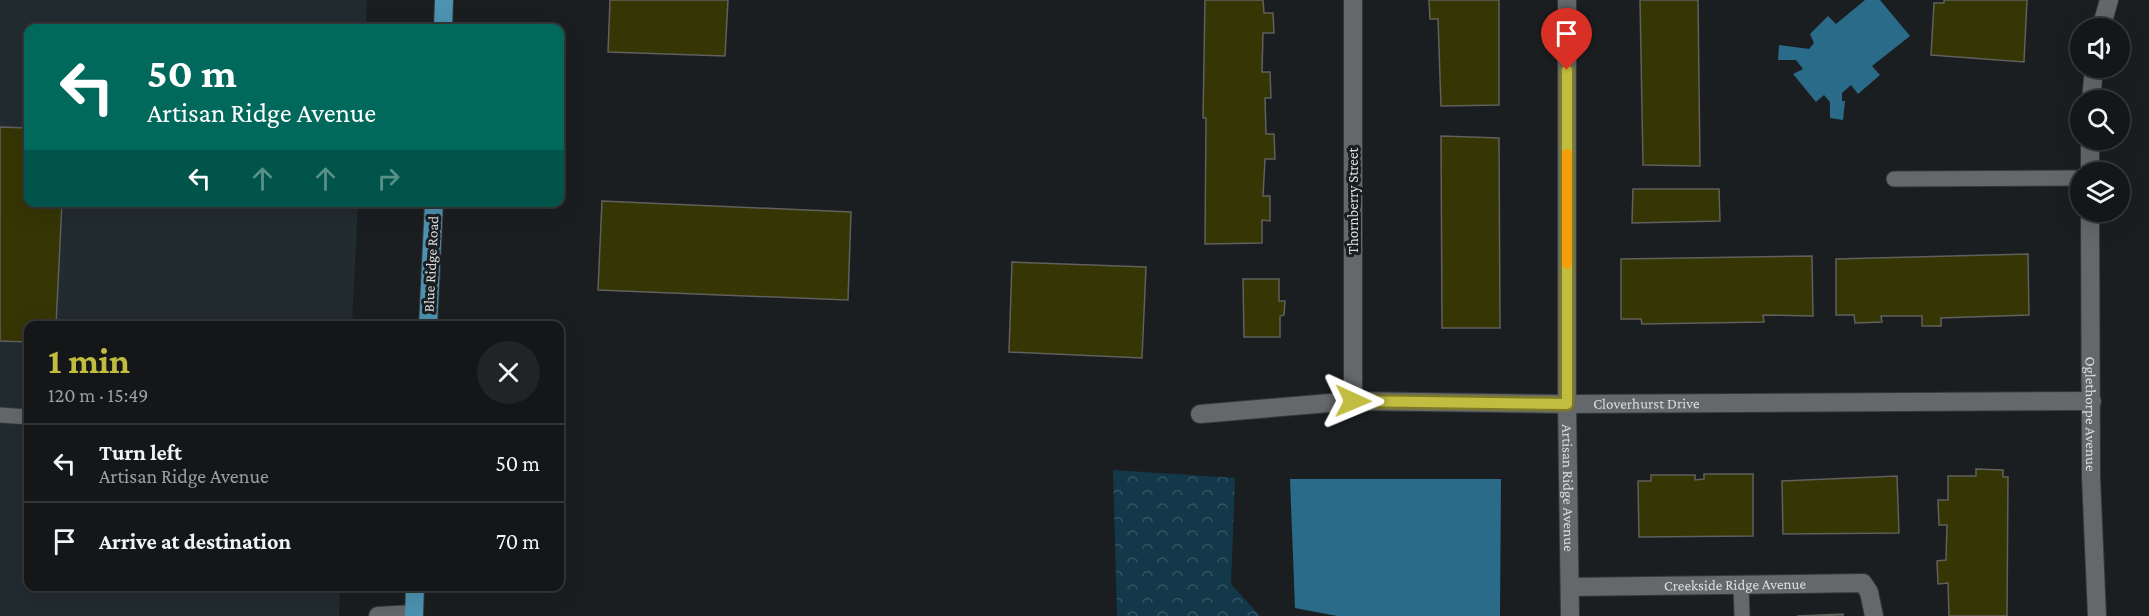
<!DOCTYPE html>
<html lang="en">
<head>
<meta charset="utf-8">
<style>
	body { margin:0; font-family:"Crimson Pro",serif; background:#212325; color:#f1f3f6; height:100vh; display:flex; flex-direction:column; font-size:22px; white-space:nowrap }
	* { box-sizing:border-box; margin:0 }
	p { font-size:20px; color:#9d9fa2 }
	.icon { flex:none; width:33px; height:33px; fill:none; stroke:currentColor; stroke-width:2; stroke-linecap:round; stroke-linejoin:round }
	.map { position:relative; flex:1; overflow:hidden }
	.side { position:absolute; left:24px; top:321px; width:540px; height:270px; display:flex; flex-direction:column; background:#141618; border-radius:12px; box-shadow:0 6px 24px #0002,0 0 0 2px #333537 }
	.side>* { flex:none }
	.guide { position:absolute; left:24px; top:24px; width:540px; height:183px; border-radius:12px; box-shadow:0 6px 24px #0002,0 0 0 2px #333537; background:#00695c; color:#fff; overflow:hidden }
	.tools { position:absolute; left:2070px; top:18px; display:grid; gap:12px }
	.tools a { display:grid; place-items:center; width:60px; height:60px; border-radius:50%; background:#141618; box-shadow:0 6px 24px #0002,0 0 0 2px #333537; font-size:30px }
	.pin { position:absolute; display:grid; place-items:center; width:51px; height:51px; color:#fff; margin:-62px -26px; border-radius:50% 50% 50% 0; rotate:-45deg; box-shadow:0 0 6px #0007 }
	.pin .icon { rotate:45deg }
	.me { position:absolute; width:66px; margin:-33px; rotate:91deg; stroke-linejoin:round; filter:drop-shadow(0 0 4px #0008) }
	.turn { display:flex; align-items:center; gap:21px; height:126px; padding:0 24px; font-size:27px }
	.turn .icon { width:78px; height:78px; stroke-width:2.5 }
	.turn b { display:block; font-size:42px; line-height:51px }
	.lanes { display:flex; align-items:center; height:57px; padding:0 24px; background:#0003; justify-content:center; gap:30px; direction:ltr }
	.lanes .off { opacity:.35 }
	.round { display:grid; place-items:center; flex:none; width:63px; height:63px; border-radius:32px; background:#212325 }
	.overview { display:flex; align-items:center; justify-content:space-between; height:102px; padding:0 24px }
	h1 { font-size:36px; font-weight:700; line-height:45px; color:#c1bd40 }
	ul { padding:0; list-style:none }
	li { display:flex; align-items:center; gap:18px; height:78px; padding:0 24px; border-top:2px solid #333537 }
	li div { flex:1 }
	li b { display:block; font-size:22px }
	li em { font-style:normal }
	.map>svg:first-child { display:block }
	.built { fill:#222b30 }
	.forest { fill:url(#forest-crowns) }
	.water { fill:#2a6b8a }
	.building { fill:#363504; stroke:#60605c; stroke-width:1.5 }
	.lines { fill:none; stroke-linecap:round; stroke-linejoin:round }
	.lane-casing { stroke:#353738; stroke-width:17 }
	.street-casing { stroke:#353738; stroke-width:20 }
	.primary-casing { stroke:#353738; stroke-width:20 }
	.lane { stroke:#64686a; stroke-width:15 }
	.street { stroke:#64686a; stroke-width:18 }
	.primary { stroke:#4d92b1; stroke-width:18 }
	.route-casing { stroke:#7d7b2a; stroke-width:15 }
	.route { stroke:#c1bd40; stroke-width:10 }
	.slow { stroke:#f59e0b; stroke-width:10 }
	.labels { text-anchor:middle; stroke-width:6; stroke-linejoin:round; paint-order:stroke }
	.street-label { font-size:15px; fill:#dbdddf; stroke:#1a1e20 }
</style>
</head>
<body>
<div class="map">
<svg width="2149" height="616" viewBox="0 0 2149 616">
	<defs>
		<pattern id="forest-crowns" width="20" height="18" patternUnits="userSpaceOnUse" patternTransform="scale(1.5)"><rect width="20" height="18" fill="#123849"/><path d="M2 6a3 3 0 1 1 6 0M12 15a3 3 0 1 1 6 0" fill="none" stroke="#345463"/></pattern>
	</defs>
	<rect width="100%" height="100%" fill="#1a1e20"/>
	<path class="built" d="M0,0H367L366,28H28V202L358,203L352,325L28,326V586L340,587L339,616H0Z"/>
	<path class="forest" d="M1113,470L1235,478L1231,584L1260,616H1117Z"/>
	<path class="water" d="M1865,0H1880L1910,36L1872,66L1880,75L1858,94L1851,85L1842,93V101H1845L1843,120L1830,118V102L1824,95L1816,102L1793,74L1803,69L1796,60H1778L1779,45L1809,49L1814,43L1810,34L1828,16L1836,24Z
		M1290,479H1501L1500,616H1337L1295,608Z"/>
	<path class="building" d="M610,0H728L725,56L608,52Z
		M1205,0H1263L1264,13H1273L1274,33H1263L1262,72H1270L1271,98H1265L1266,134H1274L1275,159H1265L1263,196H1270V221L1262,220V243L1205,244L1206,118H1203Z
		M1429,0H1499V105L1441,106L1438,19H1430Z
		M1640,0H1698L1700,166L1643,165Z
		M1944,0H2027L2024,62L1931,55L1934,3H1944Z
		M0,127L28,128V202H62L56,326H28V342L0,341Z
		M1441,136L1499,138L1500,328H1442Z
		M1633,189H1719L1720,221L1632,223Z
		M602,201L851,212L848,300L598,290Z
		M2028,254L2029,315L1941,318V326H1922V316H1881L1882,322L1855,323L1854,315H1836V259Z
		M1812,256L1813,316L1763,315L1764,322L1642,324L1641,319H1621V259Z
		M1012,262L1146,267L1142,358L1009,352Z
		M1243,279H1279V301H1285L1284,315L1280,316V337H1244Z
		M1976,469L2003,470V477H2008L2007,616H1949L1948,583L1938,584L1937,561L1946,560L1947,525H1939L1938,500H1948V476H1976Z
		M1704,474H1753V536L1639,537L1638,481H1651V475H1695V480L1704,479Z
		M1897,476L1899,533L1783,534L1782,481Z
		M1843,614V616H1797Z"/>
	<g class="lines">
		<g class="lane-casing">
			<path id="lane" d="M1894,179L2080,178
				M0,415L28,417
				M1741,585L1742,616"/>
		</g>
		<g class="street-casing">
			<g id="street">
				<path id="s1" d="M1567,0V404L1570,616"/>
				<path d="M2101,28L2109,0"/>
				<path d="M2091,100L2094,68"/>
				<path d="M2090,140V172"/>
				<path id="s2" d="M2090,212L2091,477L2097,616"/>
				<path d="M1353,401V0"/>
				<path id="s3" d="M1200,414L1353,401L1567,404L2092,401"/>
				<path id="s4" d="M1570,587L1863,583L1869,592L1874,616"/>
				<path d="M378,616L414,614"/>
			</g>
		</g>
		<g class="primary-casing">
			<path id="primary" d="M443,28L444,0
				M428,326L434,202
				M414,616L415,586"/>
		</g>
		<use href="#lane" class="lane"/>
		<use href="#street" class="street"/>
		<use href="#primary" class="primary"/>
	</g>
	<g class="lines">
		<g class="route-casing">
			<path id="route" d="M1353,401L1567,404V70"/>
		</g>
		<use href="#route" class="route"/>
		<path class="slow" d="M1567,264V154"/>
	</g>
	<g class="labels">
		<g class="street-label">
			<text transform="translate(1353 201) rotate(-90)" y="5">Thornberry Street</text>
			<text transform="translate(431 264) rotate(-87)" y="5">Blue Ridge Road</text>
			<text dy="5" stroke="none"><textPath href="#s3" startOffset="447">Cloverhurst Drive</textPath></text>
			<text dy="5" stroke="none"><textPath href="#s2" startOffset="202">Oglethorpe Avenue</textPath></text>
			<text dy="5" stroke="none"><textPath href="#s1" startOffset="488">Artisan Ridge Avenue</textPath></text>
			<text dy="5" stroke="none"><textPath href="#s4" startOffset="165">Creekside Ridge Avenue</textPath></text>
		</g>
	</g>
</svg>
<div class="tools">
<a><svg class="icon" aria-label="sound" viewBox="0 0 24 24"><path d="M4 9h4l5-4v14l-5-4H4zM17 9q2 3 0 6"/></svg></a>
<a><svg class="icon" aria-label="search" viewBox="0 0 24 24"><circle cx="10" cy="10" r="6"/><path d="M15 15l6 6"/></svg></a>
<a><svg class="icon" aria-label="layers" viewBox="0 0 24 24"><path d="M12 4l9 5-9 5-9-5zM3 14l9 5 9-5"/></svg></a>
</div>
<div class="pin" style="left:1567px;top:70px;background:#d93025"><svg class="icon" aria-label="arrive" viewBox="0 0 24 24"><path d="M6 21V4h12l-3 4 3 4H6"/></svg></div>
<svg class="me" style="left:1353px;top:401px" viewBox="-20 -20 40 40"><path d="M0-17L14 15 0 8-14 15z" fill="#c1bd40" stroke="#fff" stroke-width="4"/></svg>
<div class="guide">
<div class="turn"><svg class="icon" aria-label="left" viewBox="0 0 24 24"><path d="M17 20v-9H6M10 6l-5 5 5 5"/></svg><div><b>50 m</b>Artisan Ridge Avenue</div></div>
<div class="lanes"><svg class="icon" aria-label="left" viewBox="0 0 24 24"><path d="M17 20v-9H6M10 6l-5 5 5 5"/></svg><svg class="icon off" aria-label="ahead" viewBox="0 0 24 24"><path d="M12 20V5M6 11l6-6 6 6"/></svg><svg class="icon off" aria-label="ahead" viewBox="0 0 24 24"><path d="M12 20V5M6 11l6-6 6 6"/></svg><svg class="icon off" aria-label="right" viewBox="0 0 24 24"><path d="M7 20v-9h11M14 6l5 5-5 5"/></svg></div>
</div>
<section class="side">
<div class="overview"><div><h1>1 min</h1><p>120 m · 15:49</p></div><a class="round"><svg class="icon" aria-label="close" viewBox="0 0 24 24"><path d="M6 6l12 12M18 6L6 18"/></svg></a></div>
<ul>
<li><svg class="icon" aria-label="left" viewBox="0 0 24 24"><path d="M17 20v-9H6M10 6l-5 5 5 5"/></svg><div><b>Turn left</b><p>Artisan Ridge Avenue</p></div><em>50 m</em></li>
<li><svg class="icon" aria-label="arrive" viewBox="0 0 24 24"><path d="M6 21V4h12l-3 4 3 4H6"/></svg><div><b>Arrive at destination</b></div><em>70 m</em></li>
</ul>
</section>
</div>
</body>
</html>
